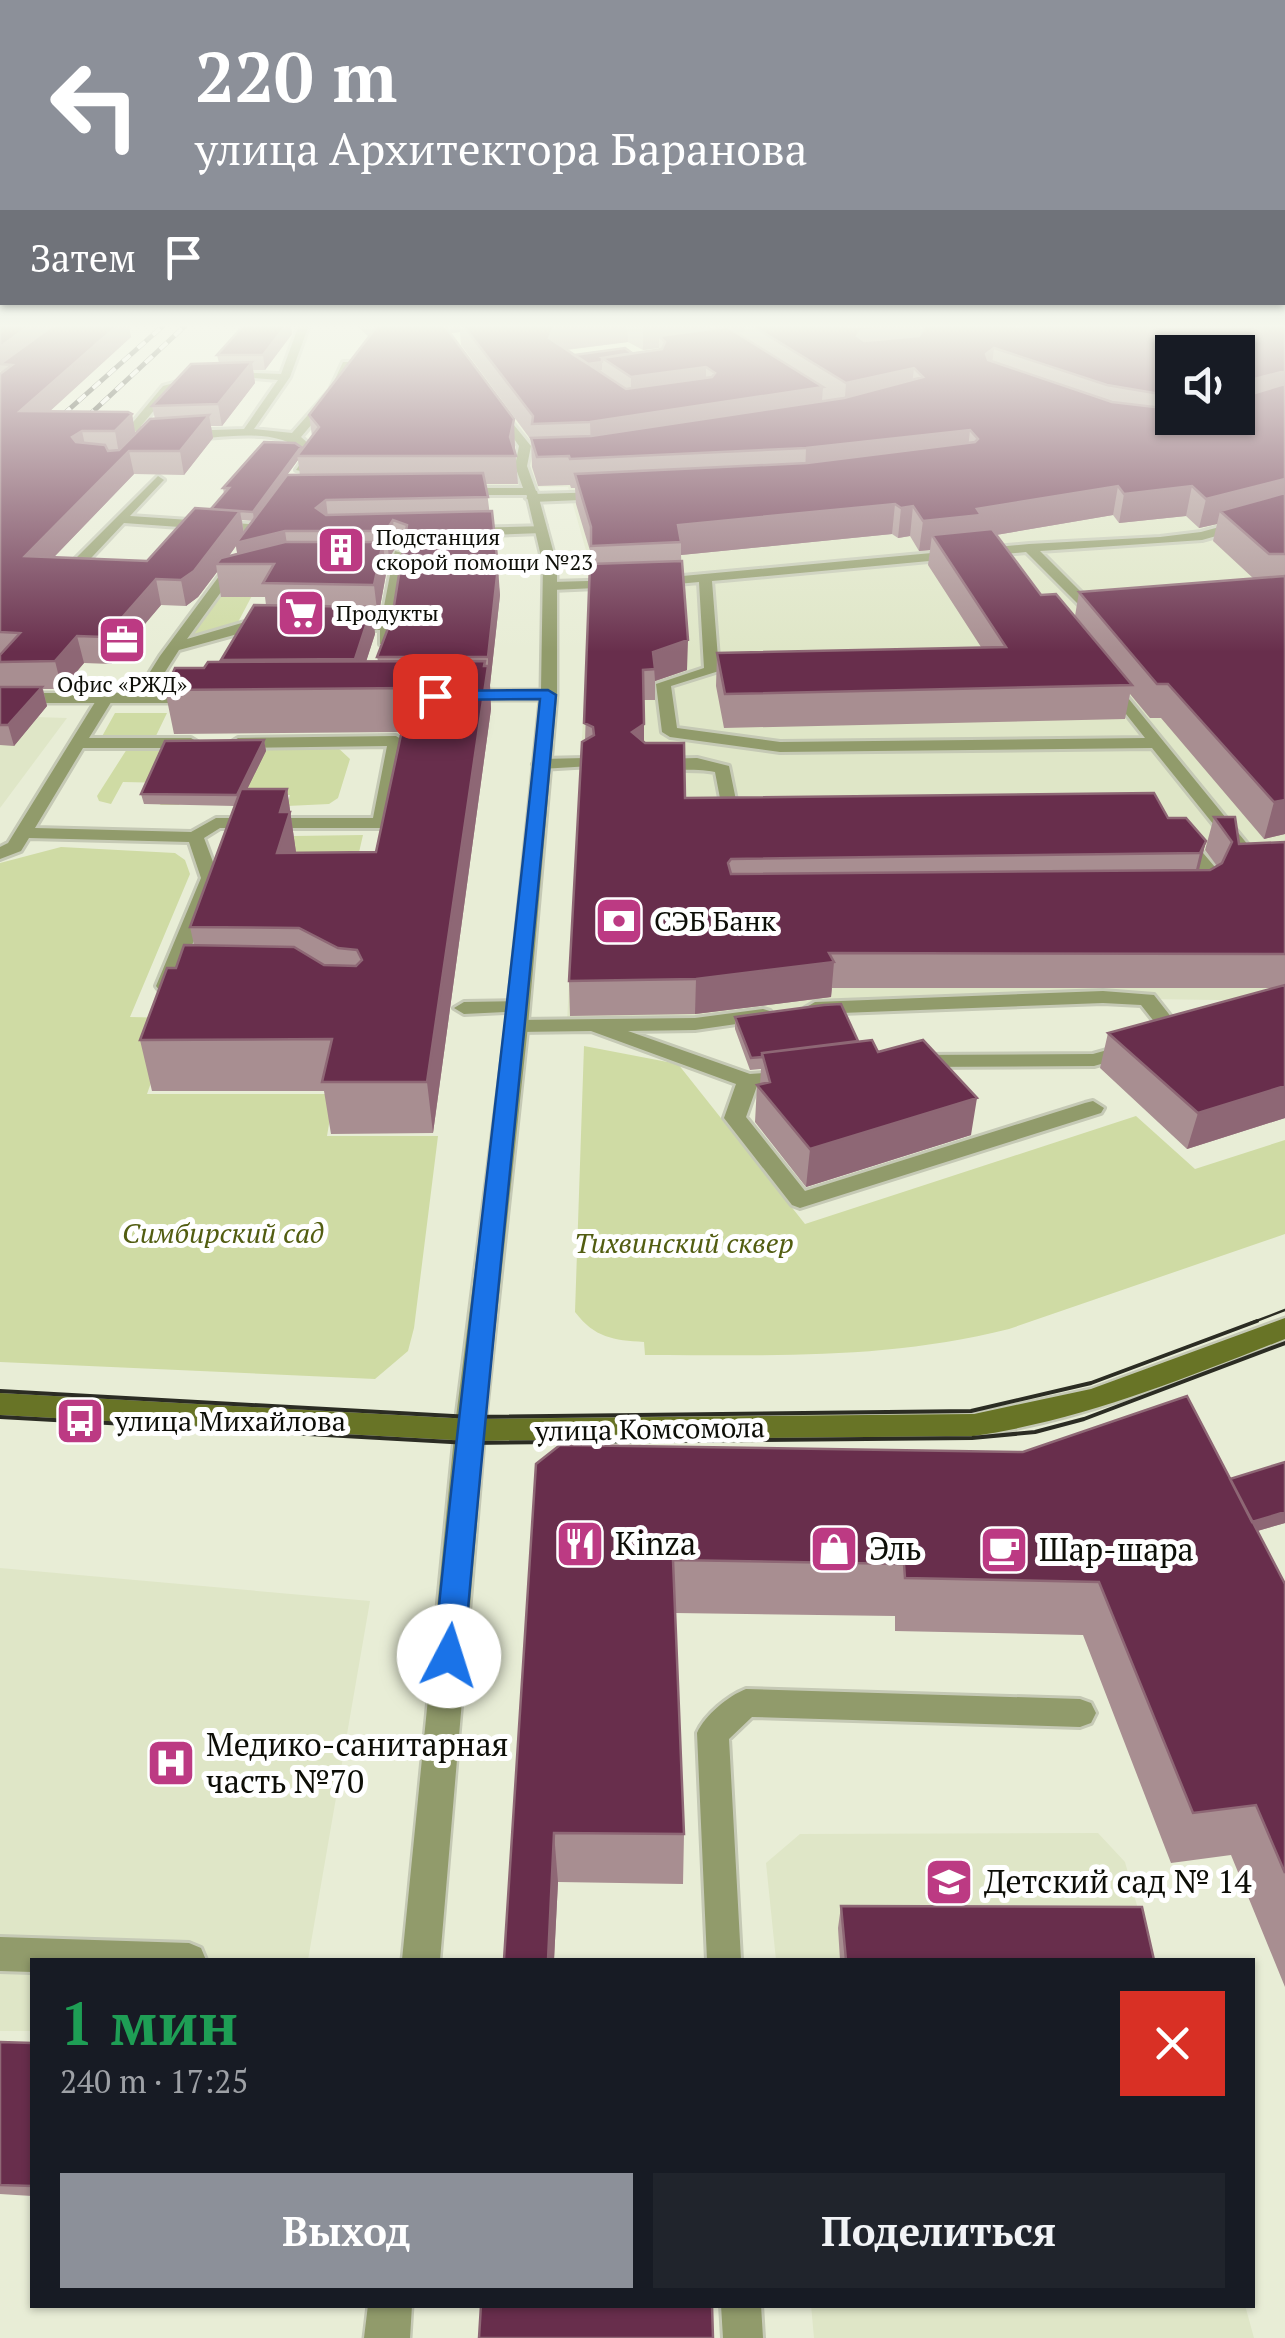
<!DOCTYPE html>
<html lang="ru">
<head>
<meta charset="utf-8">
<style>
	body { margin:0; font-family:"PT Serif",serif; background:#20242c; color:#f1f3f6; height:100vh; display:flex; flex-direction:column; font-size:38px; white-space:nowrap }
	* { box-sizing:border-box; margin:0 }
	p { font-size:32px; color:#9ea1a6 }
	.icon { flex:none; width:55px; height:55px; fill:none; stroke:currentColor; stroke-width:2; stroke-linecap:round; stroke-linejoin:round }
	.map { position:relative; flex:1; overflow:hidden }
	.details { position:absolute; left:30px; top:1958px; width:1225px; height:350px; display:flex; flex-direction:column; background:#171b24; border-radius:0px; box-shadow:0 2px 8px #0004 }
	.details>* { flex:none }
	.hud { position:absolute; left:0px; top:0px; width:1285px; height:305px; box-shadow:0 2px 8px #0004; background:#8c9099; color:#fff; overflow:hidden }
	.controls { position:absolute; left:1155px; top:335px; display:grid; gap:20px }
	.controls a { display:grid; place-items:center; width:100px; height:100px; border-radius:0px; background:#171b24; box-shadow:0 2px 8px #0004; font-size:50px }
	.pin { position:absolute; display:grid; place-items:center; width:85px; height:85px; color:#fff; margin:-42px; border-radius:20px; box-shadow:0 5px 15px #0006 }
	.me { position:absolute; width:110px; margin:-55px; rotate:5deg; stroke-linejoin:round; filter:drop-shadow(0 0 8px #0008) }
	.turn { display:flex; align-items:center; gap:35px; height:210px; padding:0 30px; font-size:45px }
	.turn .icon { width:130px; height:130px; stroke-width:2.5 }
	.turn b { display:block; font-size:70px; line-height:85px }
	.then { display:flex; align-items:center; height:95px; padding:0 30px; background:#0003; gap:20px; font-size:38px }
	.round { display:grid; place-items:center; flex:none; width:105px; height:105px; border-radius:0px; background:#20242c }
	.overview { display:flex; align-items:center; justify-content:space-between; height:170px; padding:0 30px }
	h1 { font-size:60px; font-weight:600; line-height:75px; color:#1e9e55 }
	.primary-button { display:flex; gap:20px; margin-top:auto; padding:20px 30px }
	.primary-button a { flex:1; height:115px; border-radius:0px; background:#8c9099; color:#fff; font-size:40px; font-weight:600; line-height:115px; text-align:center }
	.primary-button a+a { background:#20242c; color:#f1f3f6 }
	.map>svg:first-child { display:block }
	.built { fill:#dfe6c7; fill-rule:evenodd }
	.green { fill:#cfdba4 }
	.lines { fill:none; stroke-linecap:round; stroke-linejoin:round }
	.lane-casing { stroke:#c5c9b5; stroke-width:6 }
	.street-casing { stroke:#c5c9b5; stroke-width:5 }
	.secondary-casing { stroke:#c5c9b5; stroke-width:5 }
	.lane { fill:#919b6b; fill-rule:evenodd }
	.street { fill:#919b6b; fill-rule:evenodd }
	.secondary { fill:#687426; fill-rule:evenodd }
	.tram-far1 { stroke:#2b2c23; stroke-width:2.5 }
	.tram { stroke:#2b2c23; stroke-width:4 }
	.rail-casing { stroke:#2b2c23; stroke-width:5 }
	.rail { stroke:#fff; stroke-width:4; stroke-dasharray:10; stroke-linecap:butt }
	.wall { fill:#a88e91; fill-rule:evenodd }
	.shaded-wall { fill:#8e6775 }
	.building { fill:#682e4c; stroke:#8e6775; stroke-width:2.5 }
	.route { fill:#1a73e8; stroke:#114b97; stroke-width:2.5 }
	.labels { text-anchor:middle; stroke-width:10; stroke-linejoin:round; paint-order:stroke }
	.far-poi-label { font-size:22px; fill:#0d0e07; stroke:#fff; text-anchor:start }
	.poi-label { font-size:28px; fill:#0d0e07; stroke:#fff; text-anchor:start }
	.park-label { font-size:28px; font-style:italic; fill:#525d11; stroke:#fff }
	.street-label { font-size:28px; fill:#0d0e07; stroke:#fff }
	.near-poi-label { font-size:32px; fill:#0d0e07; stroke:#fff; text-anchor:start }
</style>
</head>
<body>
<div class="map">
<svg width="1285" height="2338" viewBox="0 0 1285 2338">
	<rect width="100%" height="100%" fill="#e8edd6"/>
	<path class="built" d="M356,325H1285V1001L1147,999L823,1007L687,1021L567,1022L591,568L568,487H486L399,366ZM1172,352H1238V418H1172Z
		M0,716L67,718L0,808Z
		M0,1568L370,1601L308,1960H32V2031H0Z
		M1098,1833L1125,1862L1152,1960H776L766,1863L800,1834Z
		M811,2305H1245L1254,2338H814Z"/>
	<path class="green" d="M227,584L256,588L236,626L189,638Z
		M115,713H167L154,740H100Z
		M336,746L350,759L338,798L329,804L287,806L290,795H260L239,806L247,786L189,784L179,805H160L170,783L123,782L111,804L99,801L97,796L127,749Z
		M363,835L351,887L287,859L294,836Z
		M61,847L175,853L185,860L190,874L130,1017L174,1018L147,1094H334L327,1136H438L414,1328L408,1351L375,1379L0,1362V863Z
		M584,1046L678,1064L805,1224L1136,1116L1195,1169L1285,1140V1234L1009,1329C885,1360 772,1355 645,1355L644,1342C613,1340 595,1338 575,1312Z"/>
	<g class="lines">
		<g class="lane-casing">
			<path id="lane" d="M299,325H309L290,377L254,429L292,433L330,390L343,362H349L340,391L301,437L319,453L306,472L296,470L307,454C259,411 172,461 129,427L163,386L181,381L193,372L197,377L189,385L171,390L141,426L151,432L244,429L278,380L220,375L225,372L281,374Z
				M496,403L531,446L527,466L536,491L530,495H454V489L458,488H523L515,466L519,446L491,406Z
				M158,476L164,480L162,482L130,516L262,525L268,529L262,533L124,523L77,573H67V567Z
				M609,492V498L605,499L532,502L526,498L532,494Z
				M1285,509V517L1202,540L1040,551L1086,597H1112L1114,600L1107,604H1078L1026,552L712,581L719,671L671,686L677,728L780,742L1145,738L1103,685L1115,682L1253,851L1285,845V855L1243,861L1152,748L780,752L670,737L662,732L656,684L704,668L699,582L655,586L648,582L650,579L1029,544L1160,537L1201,532Z
				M546,526V532L542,533L465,536L459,532L465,528Z
				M395,551L406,554L390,644H380V630L339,629V623L344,622H381L391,570H356L349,566L356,562H392Z
				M231,560L242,563L187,639L252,620L274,624L179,650L146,702H136L133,699L160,656Z
				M623,580V586L618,587L552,590L545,586L552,582Z
				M105,694L113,699L89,738H191L199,743L191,748H83L35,828L191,832L216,818H373L387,746L238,748L230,743L238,738L396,736L404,741L389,823L380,828H220L204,838L219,878L178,980L188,986L178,992L159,990L156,986L201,878L189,842L29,838L21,851L0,859V847L8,843L97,699Z
				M585,758L591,760V766L541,769L533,764L541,759Z
				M697,758L729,766L737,805L750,806V814H723L715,772C695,767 665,774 649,764L657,759Z
				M1181,833L1187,834L1220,873L1204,899L1198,900L1189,895L1202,873L1172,838Z
				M1103,991L1154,995L1186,1036L1179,1041H1165L1164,1034L1141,1005L1103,1003L815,1014L805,1008L815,1002Z
				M518,1001L528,1007L525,1011L464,1014L454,1008L464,1002Z
				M763,1009L770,1011L773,1015L770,1019L695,1030L628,1031L750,1074L796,1071L800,1076L796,1081L757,1086L746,1117L805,1191L1085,1103L1093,1101L1104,1108L1101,1113L800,1208L792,1205L724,1118L736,1084L591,1031L517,1032L507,1026L517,1020L695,1018Z
				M1132,1043L1142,1049L1139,1053L1094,1066L915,1067L905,1061L915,1055L1093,1054Z
				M746,1689L1080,1699L1091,1703L1096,1713L1091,1723L1080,1727L752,1717L729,1739L741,1960H707L697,1733C705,1715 728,1696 746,1689Z
				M0,1937L189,1943L201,1948L206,1960H32V1972L0,1971Z
				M721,2305H761L763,2338H723Z"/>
		</g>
		<g class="street-casing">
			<path id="street" d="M525,488L537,491L557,565V695L528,1026L486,1417L440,1960H402L456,1417L506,1026L540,700H459L451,695L459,690H541L543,565Z
				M0,693H199L207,698L199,703H0Z
				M368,2305H412L410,2338H364Z"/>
		</g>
		<g class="secondary-casing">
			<path id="secondary" d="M1285,1318V1339C1183,1379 1083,1420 974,1436L470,1441L0,1415V1393L470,1419L974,1414L1091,1389Z"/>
		</g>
		<use href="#lane" class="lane"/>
		<use href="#street" class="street"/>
		<use href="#secondary" class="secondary"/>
		<path class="tram-far1" d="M1251,1323L1285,1310"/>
		<path class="tram" d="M0,1391L471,1417L971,1411L1091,1383L1257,1321
			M0,1417L469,1443L972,1438L1035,1432L1084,1419L1285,1343"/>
		<g class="rail-casing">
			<path id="rail" d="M48,428L164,325
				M72,431L186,325"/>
		</g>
		<use href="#rail" class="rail"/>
	</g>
	<path class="wall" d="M0,325L131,337L50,411L132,414L135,434L155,419L152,406L219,363L217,355L292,334L265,370H253L255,383L222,426H211L213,438L184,475L134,474L54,557L147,561L211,509L224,494L223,488L301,447V451L312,436L309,415L369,337L356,325H710V329L717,328L711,325H1285V834L1264,839L1161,718H1150L1130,694L1125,719L724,728L716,686L717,653L981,647L928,565L930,550L919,551L910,536L898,538L892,534L681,555L687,670L655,681V700H644V743L685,798L1168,818L1206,841L1198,870H1210L1217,866L1205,850L1214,817L1239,844L1285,842V1118L1187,1149L1100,1068L1108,1033L1274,988H832L831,997L695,1014L570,1016L569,981L585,741L591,554L576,504L575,488H571L570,485L538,486L532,467L531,440L461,345L460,332L451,333L449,331L515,447L518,484H486L500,595L490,685L491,709L433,1133L331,1134L324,1091H152L140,1040L176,968L194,945L190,927L235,806L144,804L141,794L264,740L266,751L247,789H287L296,853L376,852L402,732L174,734L165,690L204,668L221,662V660L266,605L265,597H221L217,572L198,597L186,606L161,605L111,664L84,663L62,689H43L47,706L14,746L0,745V374L1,373L0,371ZM628,342L643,350L659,348V350L632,353L574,355L567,350ZM1172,352L1238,418H1172ZM298,460L300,475H287ZM1113,515L1119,523L1186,516L1199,528L1217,524L1213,541L1254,579L1079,592L1075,616L1041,595L996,535ZM242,520L253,521L244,533ZM236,546L237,553L229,556ZM396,547L403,550L392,618L377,657L378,661H366L375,634L373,618H378L386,574L385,558H389Z
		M735,1017L858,1041L878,1052L971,1135L806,1187L755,1122L757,1085L760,1084L761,1069L750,1070L735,1029Z
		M1285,1462V1523L1257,1531L1285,1584V1987L1231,1855L1171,1863L1083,1635L895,1631V1616L675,1613L684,1834L683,1884L558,1882L554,1960H504L536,1464L1230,1479Z
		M841,1906L1154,1960H840L838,1928Z
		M0,2042L32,2043V2196L0,2194Z"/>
	<path class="shaded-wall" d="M30,325H78L0,364V347Z
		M112,325H129L131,337L26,433L20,411Z
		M286,325H291L292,334L265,370L263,355Z
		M451,325H460V332L451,333Z
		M567,325H627L628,342L555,351L549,338L554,326Z
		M643,325H710V342H665L659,336V348L643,350Z
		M726,325H744V332L726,334Z
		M848,325H921L918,348L847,338Z
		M994,348L991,373L986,354Z
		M252,362L255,383L222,426L218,404Z
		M602,362V370L586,372V364Z
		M706,367V393L631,403V377Z
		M914,368L911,394L844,410L846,383Z
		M1285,371V391L1238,408V388L1243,382Z
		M823,387L821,414L591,450L590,422Z
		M132,414L136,437L119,454L115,431Z
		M209,415L213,438L184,475L180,451Z
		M514,419L515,447L513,456L510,437Z
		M970,430L967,458L805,476L806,448Z
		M82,431L87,454L72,437Z
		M301,447L302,455L297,456L298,460L254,521L253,512Z
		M129,451L134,474L31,581L25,556Z
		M1285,479V507L1220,511L1217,524L1199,528L1206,499Z
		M1118,486L1113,515L978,538L932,535L930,550L919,551L923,521L977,509Z
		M1192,486L1186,516L1119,523L1124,494Z
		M326,500L329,526L316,508Z
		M895,504L892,534L681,555V542L678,525Z
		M913,506L910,536L898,538L901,508Z
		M240,511L244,535L285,531L289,558L239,564L236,546L223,564H216L217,572L198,597L186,606L181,580Z
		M393,520L396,547L389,558L386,531Z
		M383,542L386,574L378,618L374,585Z
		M498,567L500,595L490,685L491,709L433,1133L427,1082L485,661L486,682L488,667V657Z
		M156,579L161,605L111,664L105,637Z
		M372,607L375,634L358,687L355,659Z
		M77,636L84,663L62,689L55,661Z
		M688,640L687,670L655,681L653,652Z
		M42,687L47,706L14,746L8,725Z
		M644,724V755L632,732Z
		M264,740L266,751L239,806L237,795Z
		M287,789L297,859L277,853L280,812Z
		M1285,800V834L1264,839L1274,802Z
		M1206,841L1198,874L1192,886L1200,853Z
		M834,962L831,997L695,1014L696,979Z
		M1285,1086V1118L1187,1149L1198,1113Z
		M977,1098L971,1135L806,1187L810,1149Z
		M1285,1512V1523L1247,1534L1252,1522Z
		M554,1833L558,1882L554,1960H548Z"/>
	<path class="building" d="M0,325H30L0,347Z
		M60,325H118L20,411L128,412L132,414L115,431H82L72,437L76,442L105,445L108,451L119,450L150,419L209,415L180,451H129L25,556L147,561L195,508L240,511L194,571L181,580L156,579L105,637L77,636L55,661L0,662V655L20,633L0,632V374L12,365L0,364L51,327Z
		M244,325H286L263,355H217Z
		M378,325H444L514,419L510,437L516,456H297L319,427L309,415Z
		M463,325H567L554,326L549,338L626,389L712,377L715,373L706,367L631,377L602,358L662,349L665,342L659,336L727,327L823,387L590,422L532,424L533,416Z
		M751,325H833L849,327L910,325L860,331L857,336L864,341L919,336L925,326L923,325H1000L1020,327L1028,325H1285V371L1243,382L1238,388V352H1172V396L1107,385L994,348L986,354L988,360L1112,402L1172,409V418H1238V398L1285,384V479L1206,499L1192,486L1124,494L1118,486L977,509L981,515L923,521L913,506L901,508L895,504L678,525L681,542L591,546V527L575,474L807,463L975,442L978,439L970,430L806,448L570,459L569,456L537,457L531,438L591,436L844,398L923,377L914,368L846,383Z
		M625,348L632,353L602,358V362L588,364L574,355Z
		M252,362L218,404L152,406L191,364Z
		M264,442L295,443L301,447L253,512L211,509L229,488H223Z
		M483,473L488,497L326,500L316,508L326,515L492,511L498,567L488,657H377L392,618L407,525L393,520L386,531H285L236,543L287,475Z
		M1285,493V554H1269L1220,511Z
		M992,529L1041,595L1056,594L1132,685L725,694L717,653L1006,647L932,535Z
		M285,542H383L374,585L263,583L274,564H216L221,558Z
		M682,561L688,640L653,652L655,669L643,670L644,724L632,732L645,743H684L685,798L1154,793L1168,818H1186L1206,841L1200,853L731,859L728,863L731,874L1210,870L1222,863L1232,842L1214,817H1235L1239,844L1285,842V954L829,953L834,962L696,979L569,981L582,742L594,735L593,727L584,723L590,564Z
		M1285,576V800L1274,802L1168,684H1157L1079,592Z
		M254,605L372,607L355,659L221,660Z
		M485,661L484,666H488L427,1082H322L332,1039L140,1040L167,968H176L184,945L294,947L324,965L356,966L362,960L357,950L338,948L299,928L190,927L241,789H287L280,812H290L277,853L376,852L411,688L165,690L175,668H204L208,662Z
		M0,687H42L8,725H0Z
		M264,740L237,795L141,794L165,741Z
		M1285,985V1086L1198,1113L1108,1033Z
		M841,1004L858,1041L762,1053V1057L751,1058L735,1017L824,1005Z
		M872,1040L878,1052L923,1040L977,1098L810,1149L757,1085L770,1082L762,1053Z
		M1187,1396L1285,1584V1873L1256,1805L1193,1813L1099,1582L905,1578L904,1564L673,1560L684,1834L554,1833L548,1960H504L536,1464L560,1445L1023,1452Z
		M1285,1462V1512L1252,1522L1230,1479Z
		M841,1906L1142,1907L1154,1960H846Z
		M0,2042L32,2043V2186L0,2185Z
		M481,2305H712L713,2338H479Z"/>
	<linearGradient id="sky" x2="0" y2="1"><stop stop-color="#93babe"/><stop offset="0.5" stop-color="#f5f7ed"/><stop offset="1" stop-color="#f5f7ed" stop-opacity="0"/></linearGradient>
	<rect width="1285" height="652" fill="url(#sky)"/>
	<path class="route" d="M548,690L556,695C528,1016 491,1335 464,1656L460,1665L449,1669L438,1665L434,1656C465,1337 508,1019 540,699L435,700L427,696L435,691Z"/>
	<defs>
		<g id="building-square" transform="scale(2.5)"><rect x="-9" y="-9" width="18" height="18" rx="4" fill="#bc3a83" stroke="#fff"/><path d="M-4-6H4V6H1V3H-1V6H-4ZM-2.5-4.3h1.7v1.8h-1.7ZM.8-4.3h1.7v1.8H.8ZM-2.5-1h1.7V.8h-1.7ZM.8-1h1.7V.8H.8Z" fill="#fff"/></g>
		<g id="supermarket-square" transform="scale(2.5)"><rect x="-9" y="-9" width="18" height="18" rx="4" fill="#bc3a83" stroke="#fff"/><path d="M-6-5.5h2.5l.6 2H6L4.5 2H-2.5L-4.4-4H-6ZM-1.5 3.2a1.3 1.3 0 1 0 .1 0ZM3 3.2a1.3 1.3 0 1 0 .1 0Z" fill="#fff"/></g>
		<g id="office-square" transform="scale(2.5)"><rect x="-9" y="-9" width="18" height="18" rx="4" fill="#bc3a83" stroke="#fff"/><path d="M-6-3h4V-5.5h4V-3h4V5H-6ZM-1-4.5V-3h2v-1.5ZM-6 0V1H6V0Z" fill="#fff"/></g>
		<g id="bank-square" transform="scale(2.5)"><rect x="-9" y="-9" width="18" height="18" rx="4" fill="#bc3a83" stroke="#fff"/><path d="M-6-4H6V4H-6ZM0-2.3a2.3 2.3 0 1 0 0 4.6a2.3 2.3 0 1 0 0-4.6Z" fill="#fff"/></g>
		<g id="bus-square" transform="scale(2.5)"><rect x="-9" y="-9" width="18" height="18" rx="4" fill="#bc3a83" stroke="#fff"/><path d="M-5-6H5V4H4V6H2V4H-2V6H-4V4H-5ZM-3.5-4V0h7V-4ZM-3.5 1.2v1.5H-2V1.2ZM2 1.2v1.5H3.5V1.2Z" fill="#fff"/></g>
		<g id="restaurant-square" transform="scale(2.5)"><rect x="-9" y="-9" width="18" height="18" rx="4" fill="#bc3a83" stroke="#fff"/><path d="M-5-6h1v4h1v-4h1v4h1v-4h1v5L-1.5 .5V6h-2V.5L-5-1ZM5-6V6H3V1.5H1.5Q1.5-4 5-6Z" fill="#fff"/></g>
		<g id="shop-square" transform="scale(2.5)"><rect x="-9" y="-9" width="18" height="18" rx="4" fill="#bc3a83" stroke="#fff"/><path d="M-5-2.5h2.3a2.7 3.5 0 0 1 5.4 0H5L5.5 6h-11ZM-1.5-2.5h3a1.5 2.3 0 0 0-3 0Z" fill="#fff"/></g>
		<g id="cafe-square" transform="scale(2.5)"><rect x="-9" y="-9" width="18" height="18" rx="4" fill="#bc3a83" stroke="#fff"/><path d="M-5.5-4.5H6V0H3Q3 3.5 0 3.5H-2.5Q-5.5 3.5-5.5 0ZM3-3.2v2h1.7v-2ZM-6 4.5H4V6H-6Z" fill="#fff"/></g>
		<g id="hospital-square" transform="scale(2.5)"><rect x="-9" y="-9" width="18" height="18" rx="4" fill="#bc3a83" stroke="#fff"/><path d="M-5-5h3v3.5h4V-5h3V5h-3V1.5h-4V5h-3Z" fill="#fff"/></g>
		<g id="school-square" transform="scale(2.5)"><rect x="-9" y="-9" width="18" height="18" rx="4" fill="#bc3a83" stroke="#fff"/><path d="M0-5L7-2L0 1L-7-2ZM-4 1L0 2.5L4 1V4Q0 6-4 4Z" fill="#fff"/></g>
	</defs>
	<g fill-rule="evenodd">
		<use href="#building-square" x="341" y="550"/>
		<use href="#supermarket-square" x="301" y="613"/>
		<use href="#office-square" x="122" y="640"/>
		<use href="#bank-square" x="619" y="921"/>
		<use href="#bus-square" x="80" y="1421"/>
		<use href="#restaurant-square" x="580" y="1544"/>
		<use href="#shop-square" x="834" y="1549"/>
		<use href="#cafe-square" x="1004" y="1550"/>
		<use href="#hospital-square" x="171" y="1763"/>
		<use href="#school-square" x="949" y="1882"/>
	</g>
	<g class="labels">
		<g class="far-poi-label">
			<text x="376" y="545">Подстанция<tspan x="376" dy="25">скорой помощи №23</tspan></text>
			<text x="336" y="621">Продукты</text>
			<text x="122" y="692" text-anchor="middle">Офис «РЖД»</text>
		</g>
		<g class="poi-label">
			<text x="654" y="931">СЭБ Банк</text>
			<text x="115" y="1431">улица Михайлова</text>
		</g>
		<g class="park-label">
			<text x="223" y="1243">Симбирский сад</text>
			<text x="684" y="1253">Тихвинский сквер</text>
		</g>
		<g class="street-label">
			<text transform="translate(650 1429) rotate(-1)" y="10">улица Комсомола</text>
		</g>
		<g class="near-poi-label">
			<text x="615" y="1555">Kinza</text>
			<text x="869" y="1560">Эль</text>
			<text x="1039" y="1561">Шар-шара</text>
			<text x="206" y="1756">Медико-санитарная<tspan x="206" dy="37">часть №70</tspan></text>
			<text x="984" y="1893">Детский сад № 14</text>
		</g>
	</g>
</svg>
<div class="controls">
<a><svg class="icon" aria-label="sound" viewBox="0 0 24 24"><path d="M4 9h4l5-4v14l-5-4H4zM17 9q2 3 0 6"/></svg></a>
</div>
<div class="pin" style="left:435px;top:696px;background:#d93025"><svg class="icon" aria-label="arrive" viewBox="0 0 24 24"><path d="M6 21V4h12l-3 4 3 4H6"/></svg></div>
<svg class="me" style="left:449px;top:1656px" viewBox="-20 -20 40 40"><circle r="19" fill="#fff"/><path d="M0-13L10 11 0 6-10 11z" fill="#1a73e8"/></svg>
<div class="hud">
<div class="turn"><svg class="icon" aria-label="left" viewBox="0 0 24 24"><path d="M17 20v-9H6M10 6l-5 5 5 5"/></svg><div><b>220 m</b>улица Архитектора Баранова</div></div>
<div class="then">Затем<svg class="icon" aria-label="arrive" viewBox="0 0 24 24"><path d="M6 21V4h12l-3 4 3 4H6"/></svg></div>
</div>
<section class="details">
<div class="overview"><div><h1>1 мин</h1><p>240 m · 17:25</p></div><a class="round" style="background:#d93025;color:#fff"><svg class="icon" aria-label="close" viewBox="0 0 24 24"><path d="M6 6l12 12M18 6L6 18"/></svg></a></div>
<div class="primary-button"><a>Выход</a><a>Поделиться</a></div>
</section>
</div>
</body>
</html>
